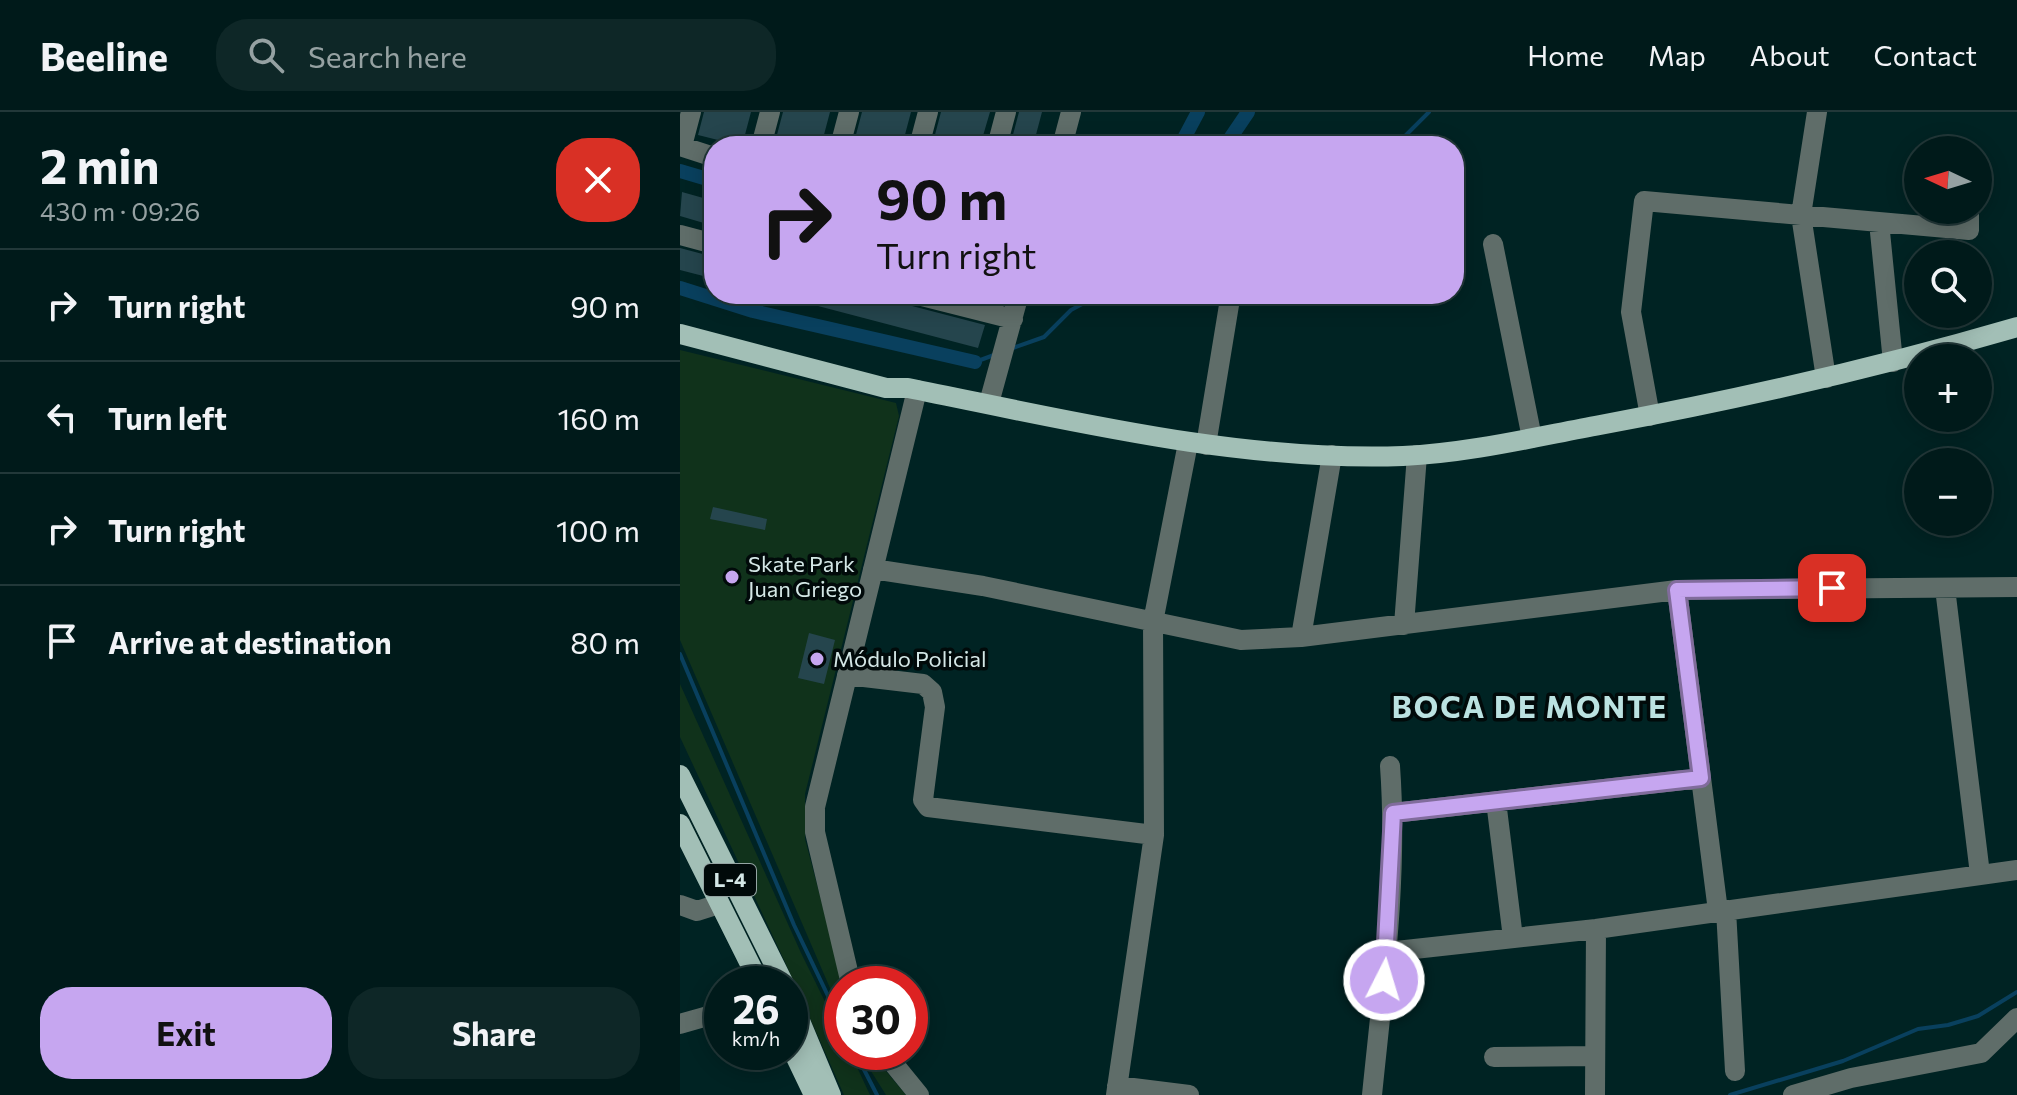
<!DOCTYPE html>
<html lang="en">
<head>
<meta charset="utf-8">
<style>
	body { margin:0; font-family:Commissioner,sans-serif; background:#0e2727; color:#f1f3f6; height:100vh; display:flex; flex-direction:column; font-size:30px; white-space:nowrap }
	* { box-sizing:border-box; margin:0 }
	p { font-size:26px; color:#95a1a2 }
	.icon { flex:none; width:44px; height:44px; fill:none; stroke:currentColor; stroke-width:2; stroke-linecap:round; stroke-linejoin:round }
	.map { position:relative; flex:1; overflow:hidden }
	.details { display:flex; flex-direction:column; background:#001a1a; width:680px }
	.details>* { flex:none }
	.banner { position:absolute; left:24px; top:24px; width:760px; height:168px; border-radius:32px; box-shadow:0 4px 20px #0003,0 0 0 2px #223839; background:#c6a6f0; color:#111; overflow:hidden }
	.needle { width:52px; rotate:274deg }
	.controls { position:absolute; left:1224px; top:24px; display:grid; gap:16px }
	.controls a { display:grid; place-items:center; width:88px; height:88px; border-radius:50%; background:#001a1a; box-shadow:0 4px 20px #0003,0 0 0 2px #223839; font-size:40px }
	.speed { position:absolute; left:24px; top:854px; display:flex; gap:16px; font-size:40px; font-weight:700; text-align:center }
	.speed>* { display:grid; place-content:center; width:104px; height:104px; border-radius:50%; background:#001a1a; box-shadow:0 4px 20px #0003,0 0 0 2px #223839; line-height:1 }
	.speed small { font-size:20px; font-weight:400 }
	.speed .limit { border:12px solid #d22; background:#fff; color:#111 }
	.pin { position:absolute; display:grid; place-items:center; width:68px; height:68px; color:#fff; margin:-34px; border-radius:16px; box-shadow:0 4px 12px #0006 }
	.me { position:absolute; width:88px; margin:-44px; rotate:5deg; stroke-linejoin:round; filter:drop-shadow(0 0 6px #0008) }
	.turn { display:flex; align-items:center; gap:28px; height:168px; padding:0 40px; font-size:36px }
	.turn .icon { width:104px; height:104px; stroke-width:2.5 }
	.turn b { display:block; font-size:56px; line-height:68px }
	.round { display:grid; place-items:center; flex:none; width:84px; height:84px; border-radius:32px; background:#0e2727 }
	.overview { display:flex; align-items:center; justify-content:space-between; height:136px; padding:0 40px }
	h1 { font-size:48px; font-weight:700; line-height:60px }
	.primary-button { display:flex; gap:16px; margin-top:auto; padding:16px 40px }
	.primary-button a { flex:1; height:92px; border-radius:32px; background:#c6a6f0; color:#111; font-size:32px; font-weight:700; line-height:92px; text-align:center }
	.primary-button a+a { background:#0e2727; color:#f1f3f6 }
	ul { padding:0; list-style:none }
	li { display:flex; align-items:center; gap:24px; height:112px; padding:0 40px; border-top:2px solid #223839 }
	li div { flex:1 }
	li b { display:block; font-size:30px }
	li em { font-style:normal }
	header { display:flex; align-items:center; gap:48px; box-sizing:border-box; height:112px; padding:0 40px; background:#001a1a; border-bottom:2px solid #223839 }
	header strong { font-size:38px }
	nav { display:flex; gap:44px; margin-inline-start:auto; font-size:28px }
	.search { width:560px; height:72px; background:#0e2727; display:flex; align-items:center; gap:20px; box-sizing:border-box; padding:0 28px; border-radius:32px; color:#95a1a2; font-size:30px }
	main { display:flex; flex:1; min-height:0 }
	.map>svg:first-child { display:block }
	.green { fill:#10321b }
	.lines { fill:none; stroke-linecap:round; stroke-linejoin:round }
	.stream { stroke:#09405e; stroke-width:4 }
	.canal { stroke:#09405e; stroke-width:14 }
	.building { fill:#25454d }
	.minor { stroke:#5f6d69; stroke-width:20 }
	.major { stroke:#a2bfb6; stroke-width:20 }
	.route-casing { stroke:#816c9c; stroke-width:20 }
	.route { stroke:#c6a6f0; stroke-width:14 }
	.poi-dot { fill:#c6a6f0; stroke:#010a0a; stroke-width:3 }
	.labels { text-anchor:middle; stroke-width:7; stroke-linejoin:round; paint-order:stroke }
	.shield { fill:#010a0a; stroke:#95a5a4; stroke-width:2 }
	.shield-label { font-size:20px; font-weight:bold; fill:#d4e7e6 }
	.poi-label { font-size:22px; fill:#d4e7e6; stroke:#010a0a; text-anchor:start }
	.district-label { font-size:30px; font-weight:bold; letter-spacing:2px; fill:#bbe2e1; stroke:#010a0a }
</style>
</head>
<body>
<header>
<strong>Beeline</strong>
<div class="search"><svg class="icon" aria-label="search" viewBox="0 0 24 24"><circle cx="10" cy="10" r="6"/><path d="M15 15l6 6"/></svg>Search here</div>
<nav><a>Home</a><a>Map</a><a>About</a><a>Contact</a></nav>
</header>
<main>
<section class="details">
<div class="overview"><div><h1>2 min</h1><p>430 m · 09:26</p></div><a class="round" style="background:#d93025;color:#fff"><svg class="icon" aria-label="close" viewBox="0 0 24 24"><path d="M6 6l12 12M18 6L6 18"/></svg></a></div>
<ul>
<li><svg class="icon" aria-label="right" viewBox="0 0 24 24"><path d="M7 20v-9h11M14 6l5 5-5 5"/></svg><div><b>Turn right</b></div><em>90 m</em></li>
<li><svg class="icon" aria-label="left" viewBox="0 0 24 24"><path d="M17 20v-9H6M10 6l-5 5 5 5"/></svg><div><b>Turn left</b></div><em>160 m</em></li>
<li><svg class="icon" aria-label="right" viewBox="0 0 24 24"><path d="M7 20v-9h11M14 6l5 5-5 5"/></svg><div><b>Turn right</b></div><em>100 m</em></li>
<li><svg class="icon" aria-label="arrive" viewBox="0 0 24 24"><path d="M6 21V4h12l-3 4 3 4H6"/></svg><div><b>Arrive at destination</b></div><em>80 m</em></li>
</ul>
<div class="primary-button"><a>Exit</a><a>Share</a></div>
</section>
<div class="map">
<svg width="1337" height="983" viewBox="0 0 1337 983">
	<rect width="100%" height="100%" fill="#002323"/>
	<path class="green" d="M0,238L216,291L219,304L125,682V727L163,872L162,904L0,528Z
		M0,572L121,841L162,924V940H170L190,983H164L105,850L0,625Z
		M179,940H190L226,983H206Z"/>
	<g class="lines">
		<path class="stream" d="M715,34L749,0
			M333,236L364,225L391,198L421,182
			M295,250L314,243
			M0,542L114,813L162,913
			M175,940L197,983
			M1050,983L1163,949L1238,917L1268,913L1298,904L1337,880"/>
		<path class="canal" d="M500,34L518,0
			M545,34L568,0
			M0,59L34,69
			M0,176L73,199L295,250"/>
	</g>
	<path class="building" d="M24,0H71L62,34L18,23Z
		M103,0H150L141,34H94Z
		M182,0H231L222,34H173Z
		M261,0H310L300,34H252Z
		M339,0H362L353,34H330Z
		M2,80L34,89V114L0,104Z
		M0,136L34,145L31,166L0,158Z
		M106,182H186L305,213L298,236L138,194L106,185Z
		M33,395L87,407L85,418L30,407Z
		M129,521L155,528L144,572L118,566Z"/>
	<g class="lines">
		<path class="minor" d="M1137,0L1121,103L1146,266
			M0,34L34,45
			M2,34L11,0
			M81,34L90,0
			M160,34L169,0
			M239,34L248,0
			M317,34L326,0
			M382,34L391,0
			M1199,110L1213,250
			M0,123L34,132
			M813,132L852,326
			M234,182L333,207
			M309,291L339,182
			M970,304L951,200L964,89L1289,118V98
			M526,333L550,187
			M193,457L303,474L561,528L621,525L997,478L1337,475
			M1265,476L1300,762
			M997,478L1038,799
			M724,513L737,343
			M621,525L652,343
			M167,563L243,572L252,580L255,595L243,688L248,695L474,723
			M816,689L833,826
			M713,701L1021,666
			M0,793L17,799L39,792
			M1046,798L1055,959
			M707,840L916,817L1337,758
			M171,872L135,720V695L237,278
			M0,912L42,900
			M204,940L239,983
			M814,945L915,944
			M437,974L509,983
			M436,983L474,723L473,510L508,331
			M692,983C703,874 718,764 710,654
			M915,983L916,817
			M1113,983L1171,966L1301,941L1337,906"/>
		<path class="major" d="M0,222L206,276H228C388,308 558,350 723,344C789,341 855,325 920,313C1060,287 1200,255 1337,215
			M0,663L104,872
			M0,712L80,872
			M110,885L151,983
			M110,933L134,983"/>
	</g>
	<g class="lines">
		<g class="route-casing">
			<path id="route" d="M704,868L713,701L1021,666L997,478L1152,476"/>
		</g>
		<use href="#route" class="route"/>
	</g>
	<g class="poi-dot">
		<circle cx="52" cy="465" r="8"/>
		<circle cx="137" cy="547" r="8"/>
	</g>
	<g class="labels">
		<rect class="shield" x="24" y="752" width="52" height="32" rx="6"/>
		<g class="shield-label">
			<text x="50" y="775">L-4</text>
		</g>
		<g class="poi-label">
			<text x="68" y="460">Skate Park<tspan x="68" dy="25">Juan Griego</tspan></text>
			<text x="153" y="555">Módulo Policial</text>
		</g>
		<g class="district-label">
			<text x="850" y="606">BOCA DE MONTE</text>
		</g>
	</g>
</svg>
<div class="controls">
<a><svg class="needle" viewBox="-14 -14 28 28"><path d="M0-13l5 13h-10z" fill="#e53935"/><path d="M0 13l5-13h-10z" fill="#95a1a2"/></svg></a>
<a><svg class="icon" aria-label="search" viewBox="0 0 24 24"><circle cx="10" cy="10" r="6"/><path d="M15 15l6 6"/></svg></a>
<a>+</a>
<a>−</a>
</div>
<div class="speed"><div>26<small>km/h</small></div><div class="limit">30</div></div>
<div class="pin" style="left:1152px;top:476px;background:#d93025"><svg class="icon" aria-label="arrive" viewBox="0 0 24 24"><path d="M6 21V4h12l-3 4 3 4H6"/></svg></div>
<svg class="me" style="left:704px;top:868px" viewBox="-20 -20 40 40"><circle r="17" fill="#c6a6f0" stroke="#fff" stroke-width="3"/><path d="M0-11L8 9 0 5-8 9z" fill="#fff"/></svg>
<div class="banner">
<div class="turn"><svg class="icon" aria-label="right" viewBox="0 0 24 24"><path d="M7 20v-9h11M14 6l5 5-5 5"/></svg><div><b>90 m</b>Turn right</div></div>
</div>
</div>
</main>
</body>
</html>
